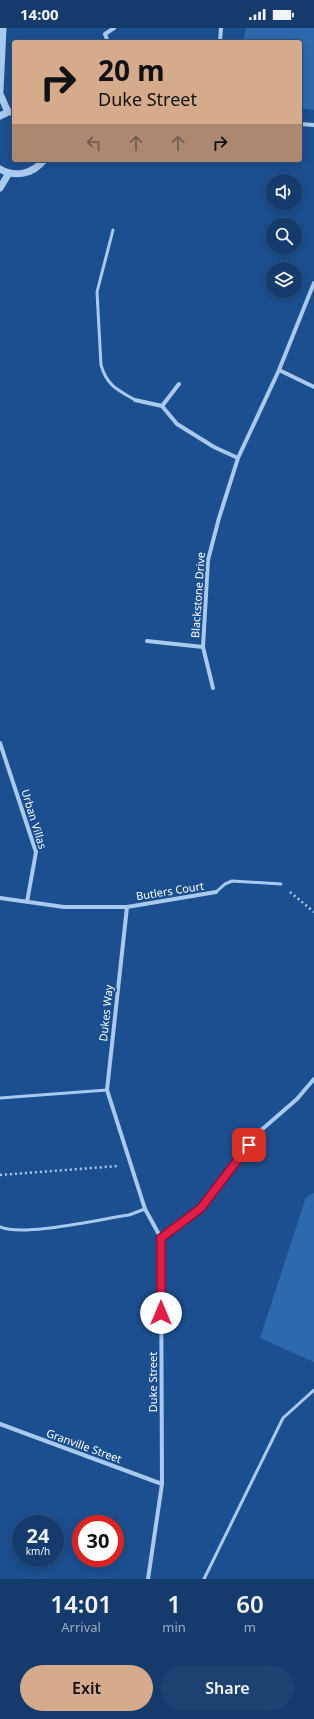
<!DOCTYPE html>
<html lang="en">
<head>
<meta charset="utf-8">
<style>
	body { margin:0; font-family:"Noto Sans",sans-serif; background:#1d4271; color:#f1f3f6; height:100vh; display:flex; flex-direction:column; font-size:15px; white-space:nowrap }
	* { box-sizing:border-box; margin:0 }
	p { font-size:13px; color:#9dadc1 }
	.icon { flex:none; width:22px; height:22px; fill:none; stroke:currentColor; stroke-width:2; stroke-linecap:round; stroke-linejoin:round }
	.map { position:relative; height:1551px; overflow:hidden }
	.side { display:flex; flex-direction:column; background:#143b6b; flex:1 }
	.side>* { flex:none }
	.top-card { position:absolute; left:12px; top:12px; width:290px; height:122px; border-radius:4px; box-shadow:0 2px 10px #0003,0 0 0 1px #33557e; background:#d6ab8b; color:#111; overflow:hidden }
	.fabs { position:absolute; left:266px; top:146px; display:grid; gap:8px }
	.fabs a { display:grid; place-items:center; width:36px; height:36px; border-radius:50%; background:#143b6b; box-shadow:0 2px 10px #0003,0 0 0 1px #33557e; font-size:20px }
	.speed { position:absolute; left:12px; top:1487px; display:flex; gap:8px; font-size:20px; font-weight:700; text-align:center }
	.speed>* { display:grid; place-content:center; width:52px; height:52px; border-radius:50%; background:#143b6b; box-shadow:0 2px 10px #0003,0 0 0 1px #33557e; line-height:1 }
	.speed small { font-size:10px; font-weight:400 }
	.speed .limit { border:6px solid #d22; background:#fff; color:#111 }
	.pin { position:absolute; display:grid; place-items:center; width:34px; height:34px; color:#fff; margin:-17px; border-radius:8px; box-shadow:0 2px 6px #0006 }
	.me { position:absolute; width:44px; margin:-22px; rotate:0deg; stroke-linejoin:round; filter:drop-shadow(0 0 3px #0008) }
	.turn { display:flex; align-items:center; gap:14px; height:84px; padding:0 20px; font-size:18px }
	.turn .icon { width:52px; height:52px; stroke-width:2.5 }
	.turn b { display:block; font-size:28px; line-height:34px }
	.lanes { display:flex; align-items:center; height:38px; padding:0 20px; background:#0003; justify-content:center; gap:20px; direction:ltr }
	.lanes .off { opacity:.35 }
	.eta { display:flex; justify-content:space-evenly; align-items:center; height:68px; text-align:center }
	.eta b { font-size:24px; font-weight:600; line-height:28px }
	.cta { display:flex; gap:8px; margin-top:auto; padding:8px 20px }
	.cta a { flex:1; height:46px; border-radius:24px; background:#d6ab8b; color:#111; font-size:16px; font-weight:600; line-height:46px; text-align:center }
	.cta a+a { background:#1d4271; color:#f1f3f6 }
	.status { display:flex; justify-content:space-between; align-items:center; height:28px; padding:0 20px; background:#143b6b; direction:ltr }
	.status svg { height:11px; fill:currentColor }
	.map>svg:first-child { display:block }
	.green { fill:#2e69ad }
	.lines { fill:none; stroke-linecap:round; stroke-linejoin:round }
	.path { stroke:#a9c9ee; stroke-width:2.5; stroke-dasharray:2 3; stroke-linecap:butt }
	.service { stroke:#a9c9ee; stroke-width:3 }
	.minor { stroke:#a9c9ee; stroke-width:4 }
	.tertiary { stroke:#a9c9ee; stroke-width:7 }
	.route-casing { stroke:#92132f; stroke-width:10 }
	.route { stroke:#e11d48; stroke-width:7 }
	.labels { text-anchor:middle; stroke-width:4; stroke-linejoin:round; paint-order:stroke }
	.street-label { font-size:11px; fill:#fff; stroke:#1b4f8f }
</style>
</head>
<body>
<div class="status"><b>14:00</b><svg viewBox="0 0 49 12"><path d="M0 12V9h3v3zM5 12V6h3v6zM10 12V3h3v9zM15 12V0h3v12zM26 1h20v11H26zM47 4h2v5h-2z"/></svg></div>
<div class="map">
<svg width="314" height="1551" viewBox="0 0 314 1551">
	<rect width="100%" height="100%" fill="#1b4f8f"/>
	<path class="green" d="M246,0H314V82L300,80V14H243Z
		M314,1165V1334L260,1310L306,1169Z"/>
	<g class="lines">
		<path class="path" d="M290,864L314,884
			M0,1147L118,1138"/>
		<path class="service" d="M113,202L97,264L101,337C107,358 118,362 135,372
			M216,864L225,856L232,853L281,856
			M0,1070L107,1062
			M0,1199C24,1209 100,1191 129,1187L145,1181
			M204,1551L283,1390L314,1362"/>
		<path class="minor" d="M108,14L105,6L114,0
			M220,14L221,0
			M300,96L314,97
			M279,342L314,359
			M135,372L162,378L177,396L214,419L238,430
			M162,378L179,356
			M147,613L203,619
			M213,660L203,619L208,532L219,490L238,430L279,342L314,255
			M0,715L36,824L27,874
			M0,870L64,879H127L216,864
			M127,879L107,1062L145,1181L161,1210
			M0,1396L162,1456
			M148,1551L162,1456L161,1210L201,1180L259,1104L297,1071L314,1051"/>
		<path class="tertiary" d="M0,62L3,0
			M0,66L8,84
			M0,88L8,84H14
			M0,141C15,150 33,146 44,132
			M0,160L9,145"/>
	</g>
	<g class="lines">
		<g class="route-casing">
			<path id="route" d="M161,1285V1210L201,1180L249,1117"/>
		</g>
		<use href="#route" class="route"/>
	</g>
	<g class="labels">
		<g class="street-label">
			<text transform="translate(198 567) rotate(-86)" y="4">Blackstone Drive</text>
			<text transform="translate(34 791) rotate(73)" y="4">Urban Villas</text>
			<text transform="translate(170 863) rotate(-9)" y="4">Butlers Court</text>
			<text transform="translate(106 985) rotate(-84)" y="4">Dukes Way</text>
			<text transform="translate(153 1354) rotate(-90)" y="4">Duke Street</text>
			<text transform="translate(84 1418) rotate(20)" y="4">Granville Street</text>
		</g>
	</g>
</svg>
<div class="fabs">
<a><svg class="icon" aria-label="sound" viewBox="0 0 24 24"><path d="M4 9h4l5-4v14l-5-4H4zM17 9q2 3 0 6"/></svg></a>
<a><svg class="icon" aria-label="search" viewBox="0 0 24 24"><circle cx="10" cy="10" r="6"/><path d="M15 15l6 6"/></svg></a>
<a><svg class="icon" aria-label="layers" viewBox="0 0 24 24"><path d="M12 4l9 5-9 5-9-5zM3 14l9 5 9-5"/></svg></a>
</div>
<div class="speed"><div>24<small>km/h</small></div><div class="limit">30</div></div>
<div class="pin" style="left:249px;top:1117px;background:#d93025"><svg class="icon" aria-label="arrive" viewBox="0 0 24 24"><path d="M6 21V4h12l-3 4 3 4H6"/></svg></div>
<svg class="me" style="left:161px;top:1285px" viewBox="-20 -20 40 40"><circle r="19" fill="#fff"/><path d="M0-13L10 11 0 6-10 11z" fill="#e11d48"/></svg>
<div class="top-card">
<div class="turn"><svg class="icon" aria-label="right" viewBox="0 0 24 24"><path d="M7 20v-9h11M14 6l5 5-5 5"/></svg><div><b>20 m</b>Duke Street</div></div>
<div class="lanes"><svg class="icon off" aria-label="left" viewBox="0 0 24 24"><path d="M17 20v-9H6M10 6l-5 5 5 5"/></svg><svg class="icon off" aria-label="ahead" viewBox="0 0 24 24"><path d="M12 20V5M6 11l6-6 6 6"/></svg><svg class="icon off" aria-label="ahead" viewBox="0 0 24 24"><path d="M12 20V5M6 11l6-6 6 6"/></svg><svg class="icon" aria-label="right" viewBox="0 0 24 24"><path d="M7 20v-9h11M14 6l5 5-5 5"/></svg></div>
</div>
</div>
<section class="side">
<div class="eta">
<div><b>14:01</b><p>Arrival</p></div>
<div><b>1</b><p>min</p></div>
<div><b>60</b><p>m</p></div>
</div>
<div class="cta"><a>Exit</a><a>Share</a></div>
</section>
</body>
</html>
